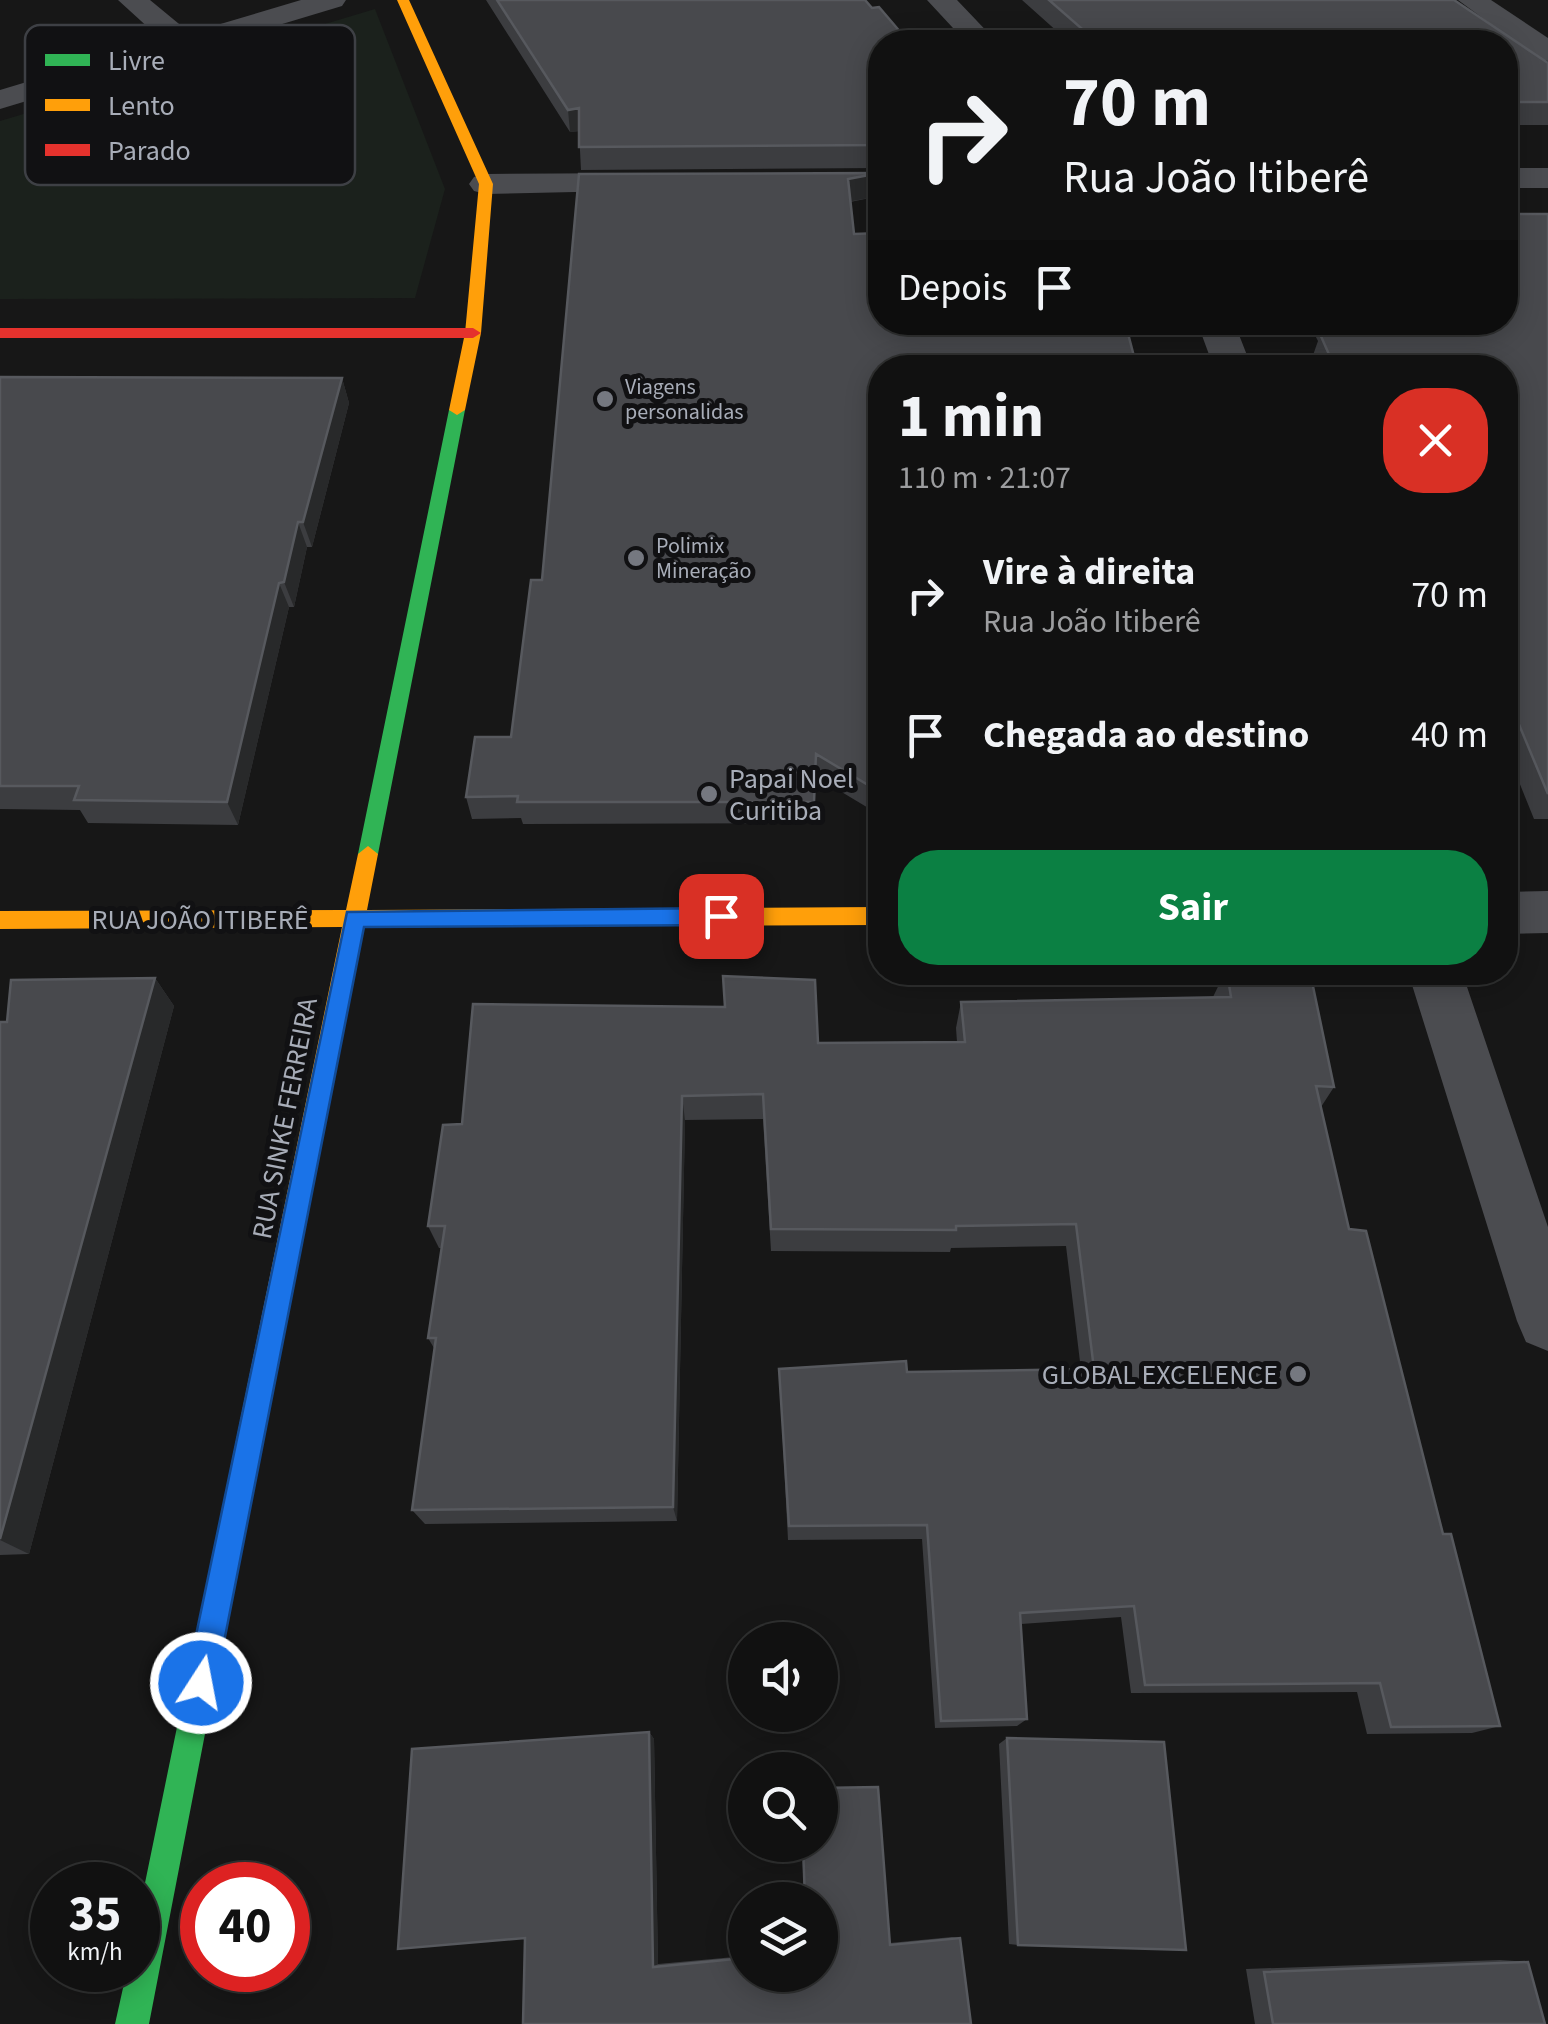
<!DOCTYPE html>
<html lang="pt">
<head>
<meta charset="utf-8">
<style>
	body { margin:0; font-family:"Source Sans 3",sans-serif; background:#1e1f1f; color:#f1f3f6; height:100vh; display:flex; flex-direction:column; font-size:38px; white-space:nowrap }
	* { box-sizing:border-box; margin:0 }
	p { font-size:32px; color:#9c9d9f }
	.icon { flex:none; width:55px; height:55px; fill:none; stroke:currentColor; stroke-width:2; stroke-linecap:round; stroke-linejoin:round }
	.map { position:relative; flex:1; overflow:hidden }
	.side { position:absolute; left:868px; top:355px; width:650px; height:630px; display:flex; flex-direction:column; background:#111; border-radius:40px; box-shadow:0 5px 25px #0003,0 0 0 2px #303131 }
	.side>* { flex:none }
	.banner { position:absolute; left:868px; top:30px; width:650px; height:305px; border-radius:40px; box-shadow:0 5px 25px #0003,0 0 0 2px #303131; background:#111; color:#f1f3f6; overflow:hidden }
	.tools { position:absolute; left:728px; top:1622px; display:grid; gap:20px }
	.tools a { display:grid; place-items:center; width:110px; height:110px; border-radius:50%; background:#111; box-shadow:0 5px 25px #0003,0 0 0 2px #303131; font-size:50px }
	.speed { position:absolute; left:30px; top:1862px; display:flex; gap:20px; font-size:50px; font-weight:700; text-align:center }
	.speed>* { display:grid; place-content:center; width:130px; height:130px; border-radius:50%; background:#111; box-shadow:0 5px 25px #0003,0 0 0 2px #303131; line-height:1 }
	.speed small { font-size:25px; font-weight:400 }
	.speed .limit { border:15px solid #d22; background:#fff; color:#111 }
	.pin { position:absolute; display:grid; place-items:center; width:85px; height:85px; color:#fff; margin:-42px; border-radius:20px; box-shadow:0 5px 15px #0006 }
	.me { position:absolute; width:110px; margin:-55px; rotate:11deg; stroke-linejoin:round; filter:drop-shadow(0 0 8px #0008) }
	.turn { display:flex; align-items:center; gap:35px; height:210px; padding:0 30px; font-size:45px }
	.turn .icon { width:130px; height:130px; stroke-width:2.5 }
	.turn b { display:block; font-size:70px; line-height:85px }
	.then { display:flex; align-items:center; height:95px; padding:0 30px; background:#0003; gap:20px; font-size:38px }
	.round { display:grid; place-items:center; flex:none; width:105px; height:105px; border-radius:40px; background:#1e1f1f }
	.summary { display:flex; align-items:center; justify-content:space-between; height:170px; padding:0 30px }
	h1 { font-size:60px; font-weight:700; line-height:75px }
	.primary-button { display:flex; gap:20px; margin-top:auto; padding:20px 30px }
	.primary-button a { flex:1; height:115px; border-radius:40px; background:#0b8043; color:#fff; font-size:40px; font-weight:700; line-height:115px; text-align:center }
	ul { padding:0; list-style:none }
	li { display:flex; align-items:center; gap:30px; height:140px; padding:0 30px }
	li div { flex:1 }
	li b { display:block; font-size:38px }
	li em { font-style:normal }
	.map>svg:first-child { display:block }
	.green { fill:#1b211c }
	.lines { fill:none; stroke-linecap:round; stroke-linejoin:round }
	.street { fill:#4b4c50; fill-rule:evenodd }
	.fast { fill:#30b455; fill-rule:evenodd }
	.slow { fill:#ff9f0a; fill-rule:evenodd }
	.jam { fill:#e5322d; fill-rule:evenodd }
	.wall { fill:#3c3d40 }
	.shaded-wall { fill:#28292a }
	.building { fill:#48494d; stroke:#57595e; stroke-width:2.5 }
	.route { fill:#1a73e8; stroke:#114b97; stroke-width:2.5 }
	.poi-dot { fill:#757880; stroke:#111113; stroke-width:4 }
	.labels { text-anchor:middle; stroke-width:10; stroke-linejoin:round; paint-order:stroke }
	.far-poi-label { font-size:22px; fill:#a8adb8; stroke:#111113; text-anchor:start }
	.poi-label { font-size:28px; fill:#a8adb8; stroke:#111113; text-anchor:start }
	.street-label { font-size:28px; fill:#a8adb8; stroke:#111113 }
	.key { fill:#111113; stroke:#3e4045; stroke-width:2.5 }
	.key-label { font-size:28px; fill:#a8adb8 }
</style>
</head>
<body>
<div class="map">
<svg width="1548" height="2024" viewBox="0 0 1548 2024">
	<rect width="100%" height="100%" fill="#171717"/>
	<path class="green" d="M375,9L445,189L415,298L0,299V121Z"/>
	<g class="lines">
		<path class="street" d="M118,0H150L190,33L301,0H346L342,6L0,109V90L163,41Z
			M927,0H957L997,42H966Z
			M1458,0H1491L1548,38V61L1537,58Z
			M1505,168H1548V188H1505Z
			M652,173L664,176L669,183L664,190L486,194L474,191L469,184L474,177L486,174Z
			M1197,322H1234L1252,368H1214Z
			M1548,891V933L1505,934V892Z
			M1408,972H1462L1548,1227V1351L1526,1342L1517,1321Z"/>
		<path class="fast" d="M457,405L465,410L378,854L368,862L358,854L449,410Z
			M213,1606L223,1610L227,1620L149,2024H115L127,1970H138V1917L199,1620L203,1610Z"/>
		<path class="slow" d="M397,0H409L493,184L481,333L465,410L457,415L449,410L465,333L479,184Z
			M368,846L378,854L367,910L880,907V925L364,927L227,1620L223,1630L213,1634L203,1630L199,1620L342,927L0,929V911L346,910L358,854Z"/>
		<path class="jam" d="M0,328H473L481,333L473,338H0Z"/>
	</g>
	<path class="wall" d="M486,0H865L880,42V168L581,170L579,131L570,132Z
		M1022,0H1454L1548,63V125H1505V42H1069Z
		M880,173V196L850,202L854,234L880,368V815L815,776L813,823L523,824L521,818L472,819L466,797L511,737L542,580L579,174Z
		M1548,214V819H1534L1505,747V368H1316L1312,358L1318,341L1308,322H1505Z
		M0,377L342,378L349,403L312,547H307L294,607H289L238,825L88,823L80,810L0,809Z
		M1225,972H1310L1334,1087L1321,1107L1349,1229L1500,1726L1472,1733L1367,1734L1357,1692L1131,1693L1121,1617L1021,1624L1027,1719L1017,1726L935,1728L922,1539L788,1540L779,1369L907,1372L1081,1370L1066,1246L951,1248L950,1252L771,1251L763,1119L685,1120L677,1521L425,1524L412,1510L434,1348L428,1338L442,1248H439L428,1226L462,1124L818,1043L957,1042L956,1028L961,1002L1213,997Z
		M155,978L174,1006L29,1554L0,1555V1022H7Z
		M649,1732L654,1739L658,1964L745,1956V1975H820V1900H804L802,1845H820V1788L878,1787L890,1943L952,1937L960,1938L971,2024H523L525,1938L398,1949L412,1749Z
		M1007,1738L1018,1945L1009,1944L999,1744Z
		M1500,1960L1528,1962L1545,2024H1255L1246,1969Z"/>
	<path class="shaded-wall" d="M579,108L581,131L570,132L568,110Z
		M880,173V196L847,202L848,179Z
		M342,378L349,403L312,547L303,522Z
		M298,522L307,547L294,607L284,582Z
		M279,583L289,607L238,825L227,802Z
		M155,978L174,1006L29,1554L0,1540Z
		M682,1096L685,1120L677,1521L673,1507Z
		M649,1732L654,1739L658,1964L653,1967Z"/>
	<path class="building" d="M497,0H865L872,8L879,7L902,34L917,32L927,42H880V145L579,147V108L568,110Z
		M1049,0H1454L1548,63V102H1505V42H1097Z
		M880,173L848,179L854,234L880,233V322H1125L1137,368H880V792L816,754L814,802H517L518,796L466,797L475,737H511L531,580H542L579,174Z
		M1505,214H1548V794L1505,691V368H1335L1320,334H1335L1329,322H1505Z
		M0,377L342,378L303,522H298L284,582L279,583L227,802L74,800L79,786H0Z
		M1227,972H1310L1334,1087L1316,1086L1349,1229L1366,1231L1443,1534H1451L1500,1726L1391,1727L1380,1683L1145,1685L1134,1606L1020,1613L1027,1719L941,1721L927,1525L789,1526L779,1369L906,1361L907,1372L1094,1369L1076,1224L956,1226V1230L771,1229L763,1094L682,1096L673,1507L412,1510L436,1338H428L445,1226H428L443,1125L462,1124L473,1004L725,1007L723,976L815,980L818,1043L965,1042L961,1002L1231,997Z
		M155,978L0,1539V1022H7L11,980Z
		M649,1732L653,1967L745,1958V1975H820V1900H805L803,1845H820V1788L878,1787L890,1945L960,1938L971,2024H523L525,1938L398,1949L412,1749Z
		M1007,1738L1164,1742L1186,1950L1018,1945Z
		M1528,1962L1545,2024H1273L1264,1972Z"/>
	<path class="route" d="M721,908L732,916L721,925L364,927L216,1683L212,1693L201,1698L191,1693L186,1683L347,912Z"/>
	<g class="poi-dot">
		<circle cx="605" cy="399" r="10"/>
		<circle cx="636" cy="558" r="10"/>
		<circle cx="709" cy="794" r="10"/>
		<circle cx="1298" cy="1374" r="10"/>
	</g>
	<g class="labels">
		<g class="far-poi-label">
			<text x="625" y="394">Viagens<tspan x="625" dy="25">personalidas</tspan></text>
			<text x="656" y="553">Polimix<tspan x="656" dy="25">Mineração</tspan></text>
		</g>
		<g class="poi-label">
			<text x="729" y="788">Papai Noel<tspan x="729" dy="32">Curitiba</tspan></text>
			<text x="1278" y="1384" text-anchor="end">GLOBAL EXCELENCE</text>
		</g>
		<g class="street-label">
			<text x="200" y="929">RUA JOÃO ITIBERÊ</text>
			<text transform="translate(284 1118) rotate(-79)" y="10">RUA SINKE FERREIRA</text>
		</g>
	</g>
	<rect x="25" y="25" width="330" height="160" rx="15" class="key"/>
	<rect x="45" y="54" width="45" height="12" fill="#30b455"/>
	<rect x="45" y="99" width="45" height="12" fill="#ff9f0a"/>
	<rect x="45" y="144" width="45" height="12" fill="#e5322d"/>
	<g class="key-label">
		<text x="108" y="70">Livre</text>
		<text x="108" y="115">Lento</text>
		<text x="108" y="160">Parado</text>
	</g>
</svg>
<div class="tools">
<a><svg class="icon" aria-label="sound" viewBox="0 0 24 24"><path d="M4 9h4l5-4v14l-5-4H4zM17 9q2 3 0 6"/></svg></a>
<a><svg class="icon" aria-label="search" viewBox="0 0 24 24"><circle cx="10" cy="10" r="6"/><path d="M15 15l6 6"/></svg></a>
<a><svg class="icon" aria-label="layers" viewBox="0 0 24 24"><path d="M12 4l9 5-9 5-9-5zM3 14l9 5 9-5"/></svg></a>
</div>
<div class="speed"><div>35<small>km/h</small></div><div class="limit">40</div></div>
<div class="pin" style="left:721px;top:916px;background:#d93025"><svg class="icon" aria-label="arrive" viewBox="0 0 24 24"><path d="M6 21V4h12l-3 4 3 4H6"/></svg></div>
<svg class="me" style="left:201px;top:1683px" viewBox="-20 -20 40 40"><circle r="17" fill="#1a73e8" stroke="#fff" stroke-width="3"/><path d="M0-11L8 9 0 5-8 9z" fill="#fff"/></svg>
<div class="banner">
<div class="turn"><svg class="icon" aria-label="right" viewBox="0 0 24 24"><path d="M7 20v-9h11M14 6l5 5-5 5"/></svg><div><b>70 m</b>Rua João Itiberê</div></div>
<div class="then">Depois<svg class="icon" aria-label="arrive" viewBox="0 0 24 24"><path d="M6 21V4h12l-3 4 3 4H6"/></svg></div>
</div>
<section class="side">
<div class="summary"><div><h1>1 min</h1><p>110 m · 21:07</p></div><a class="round" style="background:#d93025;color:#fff"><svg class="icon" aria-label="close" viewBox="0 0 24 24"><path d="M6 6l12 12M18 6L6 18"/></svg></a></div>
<ul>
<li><svg class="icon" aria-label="right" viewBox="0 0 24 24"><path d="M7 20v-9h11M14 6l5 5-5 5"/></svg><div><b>Vire à direita</b><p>Rua João Itiberê</p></div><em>70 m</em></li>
<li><svg class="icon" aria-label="arrive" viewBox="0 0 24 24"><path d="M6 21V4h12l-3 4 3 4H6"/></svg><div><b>Chegada ao destino</b></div><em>40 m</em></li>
</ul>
<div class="primary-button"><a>Sair</a></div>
</section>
</div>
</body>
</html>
